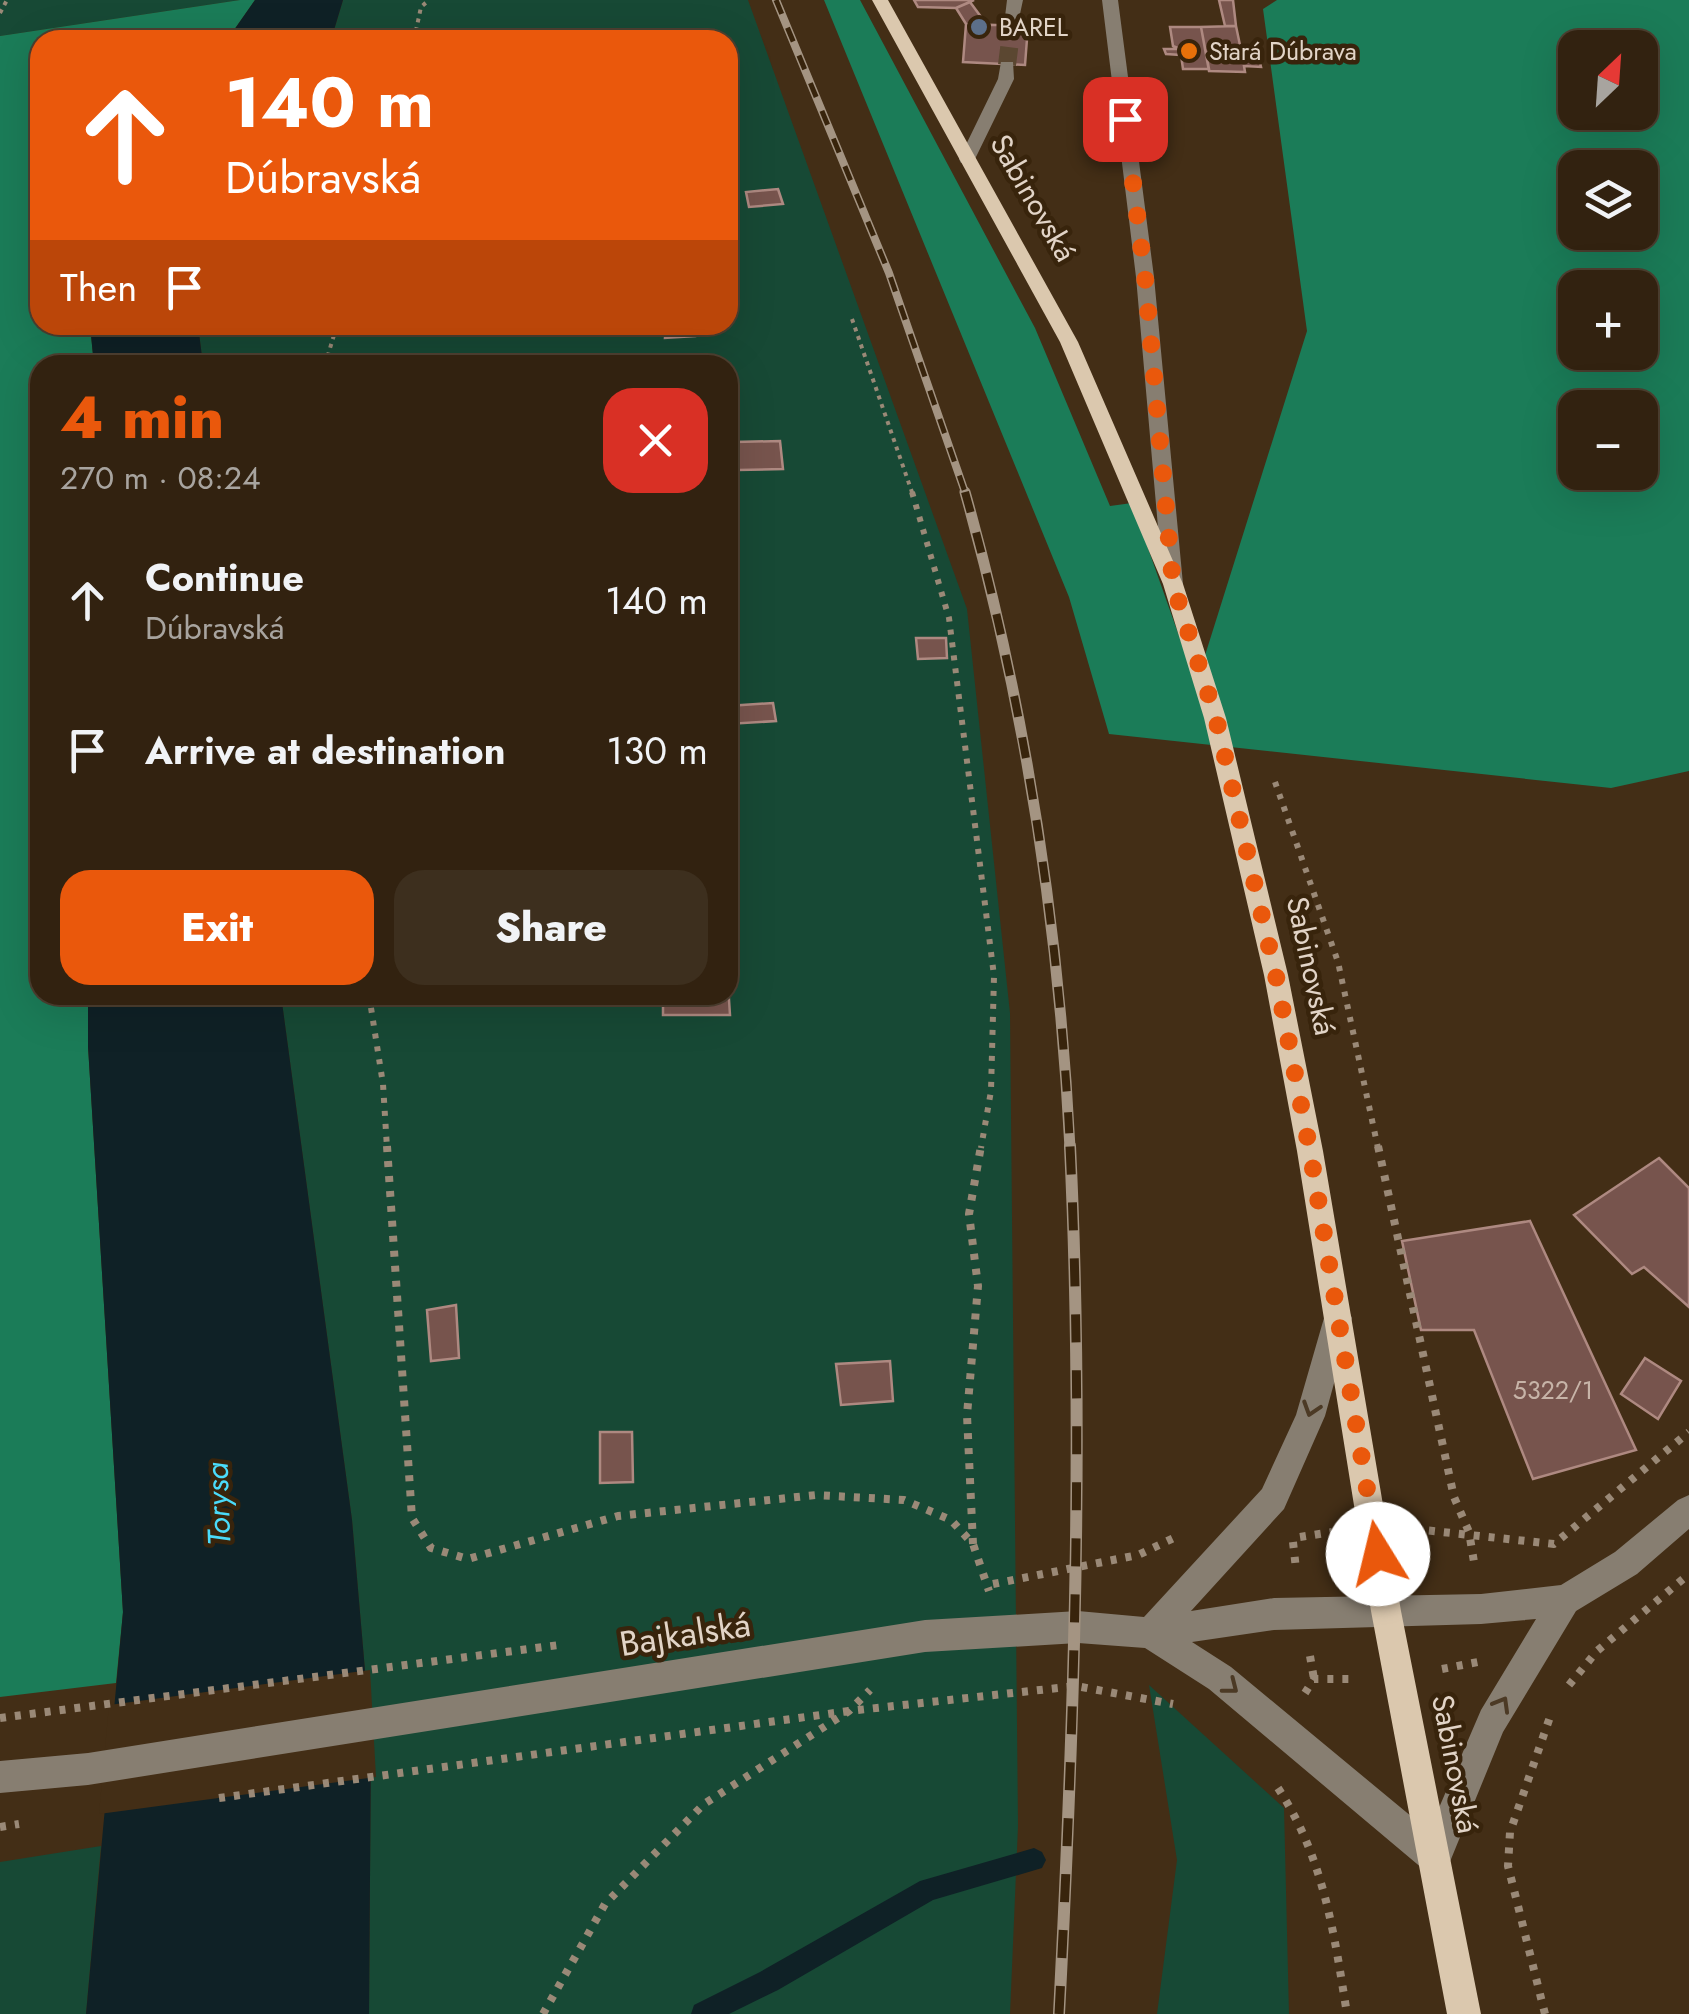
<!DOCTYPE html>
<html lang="en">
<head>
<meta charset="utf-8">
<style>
	body { margin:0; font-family:Jost,sans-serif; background:#3d2f1e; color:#f1f3f6; height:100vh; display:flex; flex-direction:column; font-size:38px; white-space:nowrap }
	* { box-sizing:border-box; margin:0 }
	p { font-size:32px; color:#a8a49f }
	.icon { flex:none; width:55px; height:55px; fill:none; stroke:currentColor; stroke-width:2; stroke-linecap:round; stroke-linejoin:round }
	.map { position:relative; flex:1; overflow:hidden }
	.panel { position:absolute; left:30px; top:355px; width:708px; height:650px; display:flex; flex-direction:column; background:#322210; border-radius:30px; box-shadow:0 10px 40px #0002,0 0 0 2px #4d3f30 }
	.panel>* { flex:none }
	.banner { position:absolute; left:30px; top:30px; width:708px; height:305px; border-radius:30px; box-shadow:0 10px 40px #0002,0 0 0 2px #4d3f30; background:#ea580c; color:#fff; overflow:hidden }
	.needle { width:65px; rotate:25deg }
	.controls { position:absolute; left:1558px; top:30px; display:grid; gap:20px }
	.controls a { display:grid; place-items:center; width:100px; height:100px; border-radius:20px; background:#322210; box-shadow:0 10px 40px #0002,0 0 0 2px #4d3f30; font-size:50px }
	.pin { position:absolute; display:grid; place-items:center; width:85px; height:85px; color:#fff; margin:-42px; border-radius:20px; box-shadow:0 5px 15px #0006 }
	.me { position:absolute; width:110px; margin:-55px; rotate:351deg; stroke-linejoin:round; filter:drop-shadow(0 0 8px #0008) }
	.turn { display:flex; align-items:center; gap:35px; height:210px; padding:0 30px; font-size:45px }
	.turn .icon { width:130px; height:130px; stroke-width:2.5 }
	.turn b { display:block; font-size:70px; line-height:85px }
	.then { display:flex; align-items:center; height:95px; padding:0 30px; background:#0003; gap:20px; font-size:38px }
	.round { display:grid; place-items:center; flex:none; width:105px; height:105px; border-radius:30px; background:#3d2f1e }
	.head { display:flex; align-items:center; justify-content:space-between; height:170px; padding:0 30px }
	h1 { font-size:60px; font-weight:800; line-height:75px; color:#ea580c }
	.primary-button { display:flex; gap:20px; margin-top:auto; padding:20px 30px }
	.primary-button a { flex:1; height:115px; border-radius:30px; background:#ea580c; color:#fff; font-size:40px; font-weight:800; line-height:115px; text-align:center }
	.primary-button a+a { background:#3d2f1e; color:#f1f3f6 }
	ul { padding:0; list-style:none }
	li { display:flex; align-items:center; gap:30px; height:150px; padding:0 30px }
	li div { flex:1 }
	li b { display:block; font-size:38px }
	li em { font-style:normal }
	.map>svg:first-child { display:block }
	.green { fill:#174935 }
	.forest { fill:#1b7c58; fill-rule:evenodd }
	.water { fill:#0f2126 }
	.pier { fill:#432e16 }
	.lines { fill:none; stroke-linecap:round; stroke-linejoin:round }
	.stream { fill:#0f2126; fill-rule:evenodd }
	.building { fill:#77544d; stroke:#ae8981; stroke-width:2.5 }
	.minor-tunnel { stroke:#5b4731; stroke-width:18; stroke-dasharray:18 9; stroke-linecap:butt }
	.path-far2 { stroke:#9a8977; stroke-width:4; stroke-dasharray:4 5; stroke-linecap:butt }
	.path-far1 { stroke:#9a8977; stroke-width:6; stroke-dasharray:5 8; stroke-linecap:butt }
	.path { stroke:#9a8977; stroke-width:8; stroke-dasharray:6 9; stroke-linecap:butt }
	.minor { fill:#877e71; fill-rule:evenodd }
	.major { fill:#dbc8ae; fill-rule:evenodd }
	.rail-far2-casing { stroke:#a49482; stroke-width:8 }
	.rail-far1-casing { stroke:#a49482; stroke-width:11 }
	.rail-casing { stroke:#a49482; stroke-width:12 }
	.rail-far2 { stroke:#38240c; stroke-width:5; stroke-dasharray:15; stroke-linecap:butt }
	.rail-far1 { stroke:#38240c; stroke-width:8; stroke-dasharray:21; stroke-linecap:butt }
	.rail { stroke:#38240c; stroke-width:9; stroke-dasharray:28; stroke-linecap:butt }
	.oneway { stroke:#4c3a25 }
	.route { stroke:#ea580c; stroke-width:18; stroke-dasharray:0 32.4 }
	.service-dot { fill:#5c6f8a; stroke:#38240c; stroke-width:4 }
	.food-dot { fill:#e8710a; stroke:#38240c; stroke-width:4 }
	.labels { text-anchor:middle; stroke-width:9; stroke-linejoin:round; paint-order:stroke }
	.far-poi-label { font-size:25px; fill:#e2d4c7; stroke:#38240c; text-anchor:start }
	.number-label { font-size:25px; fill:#c7b4a8 }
	.street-label { font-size:30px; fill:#e2d4c7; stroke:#38240c }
	.water-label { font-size:32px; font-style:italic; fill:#4adbfa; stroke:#38240c }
	.near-street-label { font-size:35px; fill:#e2d4c7; stroke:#38240c }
</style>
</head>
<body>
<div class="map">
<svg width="1689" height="2014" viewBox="0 0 1689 2014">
	<rect width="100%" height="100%" fill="#432e16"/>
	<path class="green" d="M0,0H240L0,36Z
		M343,0H748L967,609L1010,1013L1018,1826L1010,2014H369L371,1740L352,1520L281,995H728V365H203L198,325H728V40H331Z
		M1149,1685L1284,1808L1289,2014H1157L1177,1860Z
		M101,1846L86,2014H0V1862Z"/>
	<path class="forest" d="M240,0H255L227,40H40V325H90L94,365H40V995H88V1046L123,1612L116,1683L0,1697V36Z
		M824,0H860L1035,328L1110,506L1132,503L1196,684L1307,331L1263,9L1277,0H1689V771L1611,788L1109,734L1069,597ZM1575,48H1640V112H1575ZM1575,168H1640V232H1575ZM1575,288H1640V352H1575ZM1575,408H1640V472H1575Z"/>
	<path class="water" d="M255,0H343L331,40H227Z
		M90,325H198L203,365H94Z
		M88,995H281L352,1520L371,1740L369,2014H86L123,1612L88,1046Z"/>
	<path class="pier" d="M370,1670L376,1777L99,1814L109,1705Z"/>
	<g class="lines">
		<path class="stream" d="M1034,1848L1042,1852L1046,1860L1042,1868L933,1900L778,1990L729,2014H691L694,2005L760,1972L920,1881Z"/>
	</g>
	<path class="building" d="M914,0H974L956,8L918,7Z
		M1219,0H1233L1236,26H1225Z
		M970,2L987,25L966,24L956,8Z
		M966,24L1028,26L1025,65L963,62Z
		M1236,26L1241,50L1257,51L1261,67L1244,66L1245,72L1209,71L1201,27Z
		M1170,27H1201L1209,69H1183L1181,55L1166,54L1164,49H1180L1173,46Z
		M778,189L783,204L749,207L746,192Z
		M666,325H694L695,336L665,338Z
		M780,441L783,469L738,470L735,442Z
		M916,638H946L947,658L918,659Z
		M773,703L776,721L728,724V706Z
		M728,984L730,1015H663V995H728Z
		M1659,1158L1689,1188V1307L1644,1267L1632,1274L1574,1215Z
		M1530,1221L1636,1450L1533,1479L1474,1330H1421L1402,1241Z
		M456,1305L459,1358L431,1361L427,1310Z
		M1645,1358L1681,1381L1658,1419L1621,1394Z
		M890,1361L893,1401L841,1405L836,1364Z
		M600,1432H632L633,1482L600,1483Z"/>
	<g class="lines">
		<path class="minor-tunnel" d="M1007,65L1012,25"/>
		<path class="path-far2" d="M0,13L7,0
			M414,40L421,7L429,0
			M852,319L913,495
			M325,365L337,325"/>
		<path class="path-far1" d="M912,492L949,618L994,976L991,1091L981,1148
			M1275,782L1338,962L1378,1148
			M369,995L383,1084L387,1148"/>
		<path class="path" d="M387,1146L412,1518L431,1548L468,1559L618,1516L816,1495L904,1500L951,1520L973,1544L989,1591
			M1378,1146L1454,1497L1469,1532L1475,1568
			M1414,1529L1554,1544L1689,1432
			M1300,1537L1332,1532
			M1293,1542L1296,1569
			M973,1544L967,1415L978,1286L969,1214L981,1146
			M993,1584L1138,1555L1178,1536
			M1310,1656L1314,1679
			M1442,1669L1478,1662
			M1569,1685L1597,1651L1689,1574
			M1305,1693L1314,1679H1355
			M0,1718L559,1645
			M1278,1788C1324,1858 1334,1933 1347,2014
			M219,1798L849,1711L1076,1686L1173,1704
			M0,1827L19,1824
			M543,2014L605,1904L704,1804L849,1711L870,1690
			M1545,2014L1508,1866L1510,1832L1550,1717"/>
		<path class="minor" d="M1007,0H1023L1017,28L1004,25Z
			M1102,0H1118L1154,277L1183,584L1173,591L1163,584L1136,277Z
			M1001,62H1013L1014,79L975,159L961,163L959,159L998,79Z
			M1338,1305L1348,1309L1352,1318L1325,1416L1284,1509L1191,1611L1274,1598L1481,1594L1561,1585L1615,1552L1678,1500L1689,1495V1529L1637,1574L1576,1611L1503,1732L1447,1869L1435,1874L1423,1869L1209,1689L1145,1648L1078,1643L925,1652L88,1785L0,1793V1761L88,1753L925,1620L1078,1611L1144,1617L1262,1489L1296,1415L1324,1318L1328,1309ZM1536,1619L1481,1710L1429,1831L1231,1667L1192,1642L1274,1630L1481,1624Z"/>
		<path class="major" d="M872,0H888L1078,342L1183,584L1226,718L1288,975L1323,1151L1401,1611L1481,2014H1447L1371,1611L1297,1151L1264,975L1204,718L1163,584L1060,342Z"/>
		<g class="rail-far2-casing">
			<path id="rail-far2" d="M776,0L889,273L966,495"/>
		</g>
		<g class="rail-far1-casing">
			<path id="rail-far1" d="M965,492C1025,705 1059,927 1070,1148"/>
		</g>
		<g class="rail-casing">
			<path id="rail" d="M1059,2014C1074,1724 1084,1436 1070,1146"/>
		</g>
		<use href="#rail-far2" class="rail-far2"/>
		<use href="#rail-far1" class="rail-far1"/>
		<use href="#rail" class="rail"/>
	</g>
	<defs><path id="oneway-chevron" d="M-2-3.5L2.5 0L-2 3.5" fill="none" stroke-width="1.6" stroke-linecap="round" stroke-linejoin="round" transform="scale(2.5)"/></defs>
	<g class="oneway">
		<use href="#oneway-chevron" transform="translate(1311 1409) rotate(108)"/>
		<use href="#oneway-chevron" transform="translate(1231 1687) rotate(38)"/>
		<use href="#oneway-chevron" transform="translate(1502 1704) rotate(-60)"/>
	</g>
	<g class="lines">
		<path class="route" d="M1125,119L1145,277L1173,584L1216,718L1276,976L1310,1151L1378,1554"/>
	</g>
	<circle class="service-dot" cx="979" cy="27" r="10"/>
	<circle class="food-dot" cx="1189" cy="51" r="10"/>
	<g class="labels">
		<g class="far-poi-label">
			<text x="999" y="36">BAREL</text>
			<text x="1209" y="60">Stará Dúbrava</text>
		</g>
		<g class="number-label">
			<text x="1553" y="1399">5322/1</text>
		</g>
		<g class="street-label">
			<text transform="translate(1033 198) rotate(60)" y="10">Sabinovská</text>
			<text transform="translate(1311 966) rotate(78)" y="10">Sabinovská</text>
			<text transform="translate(1455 1764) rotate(79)" y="10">Sabinovská</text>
		</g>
		<g class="water-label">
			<text transform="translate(218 1504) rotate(-92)" y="11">Torysa</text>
		</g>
		<g class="near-street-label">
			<text transform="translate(685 1634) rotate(-9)" y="12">Bajkalská</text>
		</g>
	</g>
</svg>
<div class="controls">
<a><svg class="needle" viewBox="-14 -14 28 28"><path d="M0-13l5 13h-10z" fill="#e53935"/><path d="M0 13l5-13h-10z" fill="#a8a49f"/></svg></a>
<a><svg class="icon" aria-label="layers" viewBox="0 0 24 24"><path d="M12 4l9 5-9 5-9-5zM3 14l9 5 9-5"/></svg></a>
<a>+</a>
<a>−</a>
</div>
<div class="pin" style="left:1125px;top:119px;background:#d93025"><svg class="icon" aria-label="arrive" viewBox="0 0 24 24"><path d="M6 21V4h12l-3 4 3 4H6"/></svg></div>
<svg class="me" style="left:1378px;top:1554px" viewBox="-20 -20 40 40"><circle r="19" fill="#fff"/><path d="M0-13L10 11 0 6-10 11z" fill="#ea580c"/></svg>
<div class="banner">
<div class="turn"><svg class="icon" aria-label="ahead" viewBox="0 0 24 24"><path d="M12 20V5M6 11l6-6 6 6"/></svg><div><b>140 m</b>Dúbravská</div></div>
<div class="then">Then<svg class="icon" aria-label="arrive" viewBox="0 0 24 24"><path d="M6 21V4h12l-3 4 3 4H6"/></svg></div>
</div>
<section class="panel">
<div class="head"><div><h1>4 min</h1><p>270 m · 08:24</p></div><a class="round" style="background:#d93025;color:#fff"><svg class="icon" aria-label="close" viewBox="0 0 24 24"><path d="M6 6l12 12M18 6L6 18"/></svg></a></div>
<ul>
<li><svg class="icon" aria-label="ahead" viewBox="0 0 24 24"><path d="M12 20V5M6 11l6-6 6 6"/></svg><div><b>Continue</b><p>Dúbravská</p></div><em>140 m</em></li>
<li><svg class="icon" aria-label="arrive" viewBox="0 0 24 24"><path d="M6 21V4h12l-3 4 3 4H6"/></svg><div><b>Arrive at destination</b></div><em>130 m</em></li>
</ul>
<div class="primary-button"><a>Exit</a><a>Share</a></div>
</section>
</div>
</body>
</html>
